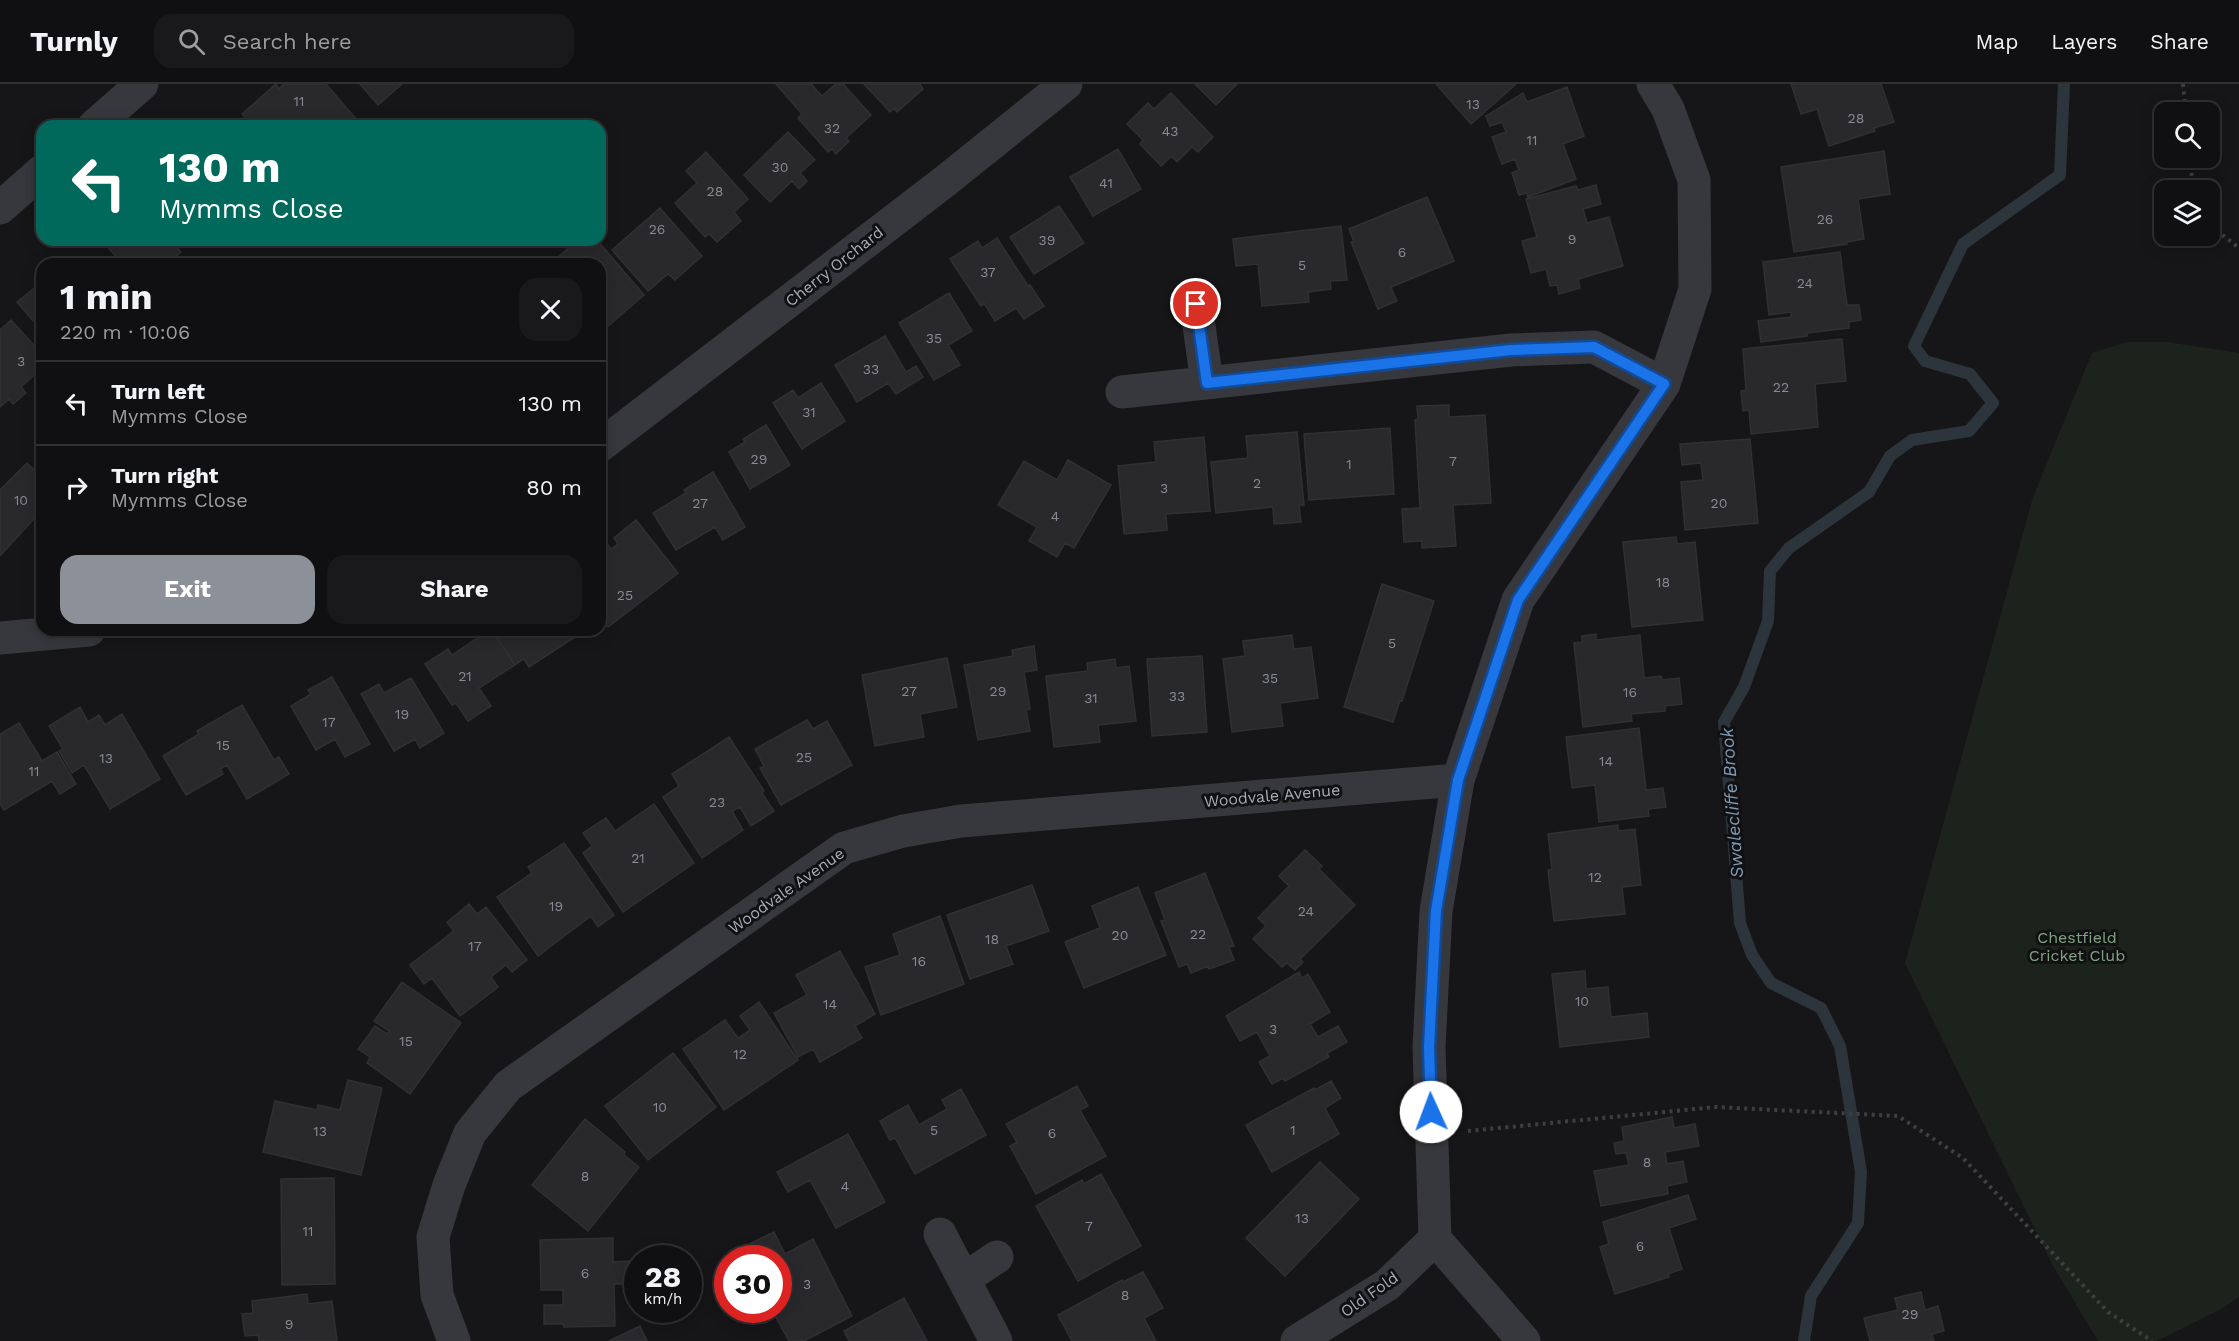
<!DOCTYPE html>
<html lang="en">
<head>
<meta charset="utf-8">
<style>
	body { margin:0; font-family:"Work Sans",sans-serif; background:#19191b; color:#f1f3f6; height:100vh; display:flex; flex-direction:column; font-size:22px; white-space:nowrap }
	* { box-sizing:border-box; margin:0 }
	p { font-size:20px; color:#9c9d9f }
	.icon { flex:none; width:33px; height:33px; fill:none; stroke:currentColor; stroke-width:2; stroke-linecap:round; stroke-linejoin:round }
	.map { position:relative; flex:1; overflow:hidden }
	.drawer { position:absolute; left:36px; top:174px; width:570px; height:378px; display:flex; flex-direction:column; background:#101012; border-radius:18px; box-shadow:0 3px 15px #0003,0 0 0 2px #303032 }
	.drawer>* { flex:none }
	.hud { position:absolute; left:36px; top:36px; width:570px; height:126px; border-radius:18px; box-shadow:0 3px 15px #0003,0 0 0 2px #303032; background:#00695c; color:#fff; overflow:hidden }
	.fabs { position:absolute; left:2154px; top:18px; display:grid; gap:12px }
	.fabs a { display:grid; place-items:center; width:66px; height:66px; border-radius:12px; background:#101012; box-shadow:0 3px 15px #0003,0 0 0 2px #303032; font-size:30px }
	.speed { position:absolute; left:624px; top:1161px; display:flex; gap:12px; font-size:30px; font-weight:700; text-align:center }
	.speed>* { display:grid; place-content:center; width:78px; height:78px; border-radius:50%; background:#101012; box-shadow:0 3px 15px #0003,0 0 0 2px #303032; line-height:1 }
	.speed small { font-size:15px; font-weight:400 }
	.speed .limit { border:9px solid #d22; background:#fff; color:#111 }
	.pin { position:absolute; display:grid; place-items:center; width:51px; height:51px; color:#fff; margin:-26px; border:3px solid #fff; border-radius:50%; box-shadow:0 2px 6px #0007 }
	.me { position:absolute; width:66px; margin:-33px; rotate:358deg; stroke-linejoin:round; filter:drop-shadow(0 0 4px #0008) }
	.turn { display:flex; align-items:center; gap:21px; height:126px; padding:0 24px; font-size:27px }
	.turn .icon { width:78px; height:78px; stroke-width:2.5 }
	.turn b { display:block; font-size:42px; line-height:51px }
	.round { display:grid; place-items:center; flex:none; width:63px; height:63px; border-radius:18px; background:#19191b }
	.head { display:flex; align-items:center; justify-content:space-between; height:102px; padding:0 24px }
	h1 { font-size:36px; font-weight:700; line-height:45px }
	.primary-button { display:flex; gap:12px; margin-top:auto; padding:12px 24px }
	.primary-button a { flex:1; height:69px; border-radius:18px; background:#8c9099; color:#fff; font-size:24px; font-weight:700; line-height:69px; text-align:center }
	.primary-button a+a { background:#19191b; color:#f1f3f6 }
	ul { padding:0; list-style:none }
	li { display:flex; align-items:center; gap:18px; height:84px; padding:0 24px; border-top:2px solid #303032 }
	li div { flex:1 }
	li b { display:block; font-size:22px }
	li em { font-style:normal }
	header { display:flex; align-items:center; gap:36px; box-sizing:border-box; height:84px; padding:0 30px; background:#101012; border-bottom:2px solid #303032 }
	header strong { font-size:28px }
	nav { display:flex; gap:33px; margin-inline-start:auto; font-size:21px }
	.search { width:420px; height:54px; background:#19191b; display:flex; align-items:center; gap:15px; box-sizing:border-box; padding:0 21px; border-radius:18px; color:#9c9d9f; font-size:22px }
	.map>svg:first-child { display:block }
	.green { fill:#1c231d }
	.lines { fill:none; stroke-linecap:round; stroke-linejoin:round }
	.stream { stroke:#2c353c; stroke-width:12 }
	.building { fill:#29292c; stroke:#303034; stroke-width:1.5 }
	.path { stroke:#3d3f44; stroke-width:4; stroke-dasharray:3 4.5; stroke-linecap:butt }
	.street { stroke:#37383d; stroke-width:33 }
	.route-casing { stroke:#114b97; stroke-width:15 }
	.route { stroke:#1a73e8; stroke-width:10 }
	.labels { text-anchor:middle; stroke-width:6; stroke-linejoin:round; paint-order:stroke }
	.number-label { font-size:14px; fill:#888b94 }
	.street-label { font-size:16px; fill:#a8adb8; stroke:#111113 }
	.park-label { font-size:16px; fill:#7fa381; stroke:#111113 }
	.water-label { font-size:18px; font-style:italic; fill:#7f9bb3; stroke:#111113 }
</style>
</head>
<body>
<header>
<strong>Turnly</strong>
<div class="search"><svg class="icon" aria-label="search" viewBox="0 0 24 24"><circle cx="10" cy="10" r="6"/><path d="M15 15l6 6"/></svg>Search here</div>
<nav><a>Map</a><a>Layers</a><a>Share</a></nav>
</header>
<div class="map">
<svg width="2239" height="1257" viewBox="0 0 2239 1257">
	<rect width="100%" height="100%" fill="#161618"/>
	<path class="green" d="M2127,258H2167L2239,269V1213L2223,1224L2157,1257H2098L2052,1180L1905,879L2033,413L2092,269Z"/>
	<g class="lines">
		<path class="stream" d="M1804,1257L1811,1212L1858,1139L1861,1088L1840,962L1821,924L1771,899L1752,871L1740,839L1724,638L1744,603L1768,537L1770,487L1789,464L1869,408L1890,372L1912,356L1969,347L1993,319L1970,290L1925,277L1914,262L1963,160L2060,91L2064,0"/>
	</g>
	<path class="building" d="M276,0L279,5L284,0H326L362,42H253L242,30Z
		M360,0H402L378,21Z
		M776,0H811L822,12L836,0H843L871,31L846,54L849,57L836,70L832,65L828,68L798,34L802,30Z
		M864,0H920L923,5L897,28L894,24L890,28Z
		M1195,0H1237L1216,21Z
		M1436,0H1516L1471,40Z
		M1791,0H1881L1894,38L1874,44L1875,47L1829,62L1817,25L1801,30Z
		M1567,3L1584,52L1563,60L1576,95L1528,113L1527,109L1519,111L1512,89L1519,86L1515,75L1502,80L1492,53L1506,48L1502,38L1490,42L1486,32L1523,9L1527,18Z
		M1171,9L1213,53L1198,68L1192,63L1177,78L1172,72L1161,82L1140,60L1143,56L1127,40L1148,19L1154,25Z
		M788,48L815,76L800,89L807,97L799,105L792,97L770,118L744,91Z
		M1118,65L1141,105L1093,132L1070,93Z
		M1884,67L1890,110L1858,115L1864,155L1847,158V160L1794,168L1781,83Z
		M706,68L748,115L734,128L741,137L717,158L709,150L705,153L675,119L697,99L686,87Z
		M1596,101L1601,120L1583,125L1587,139L1609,133L1623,182L1578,195L1580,204L1559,210L1557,201L1550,202L1546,185L1531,189L1522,157L1537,153L1526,115L1576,102L1578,106Z
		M1427,113L1454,177L1391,203L1397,217L1378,225L1351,158H1354L1349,145Z
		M1059,122L1084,159L1034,190L1010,153Z
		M660,124L702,172L675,196L668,190L648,207L612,166Z
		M1341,142L1347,196L1330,197L1331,205L1308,208L1309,218L1262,222L1258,180L1236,182L1233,155Z
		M997,154L1028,202L1030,201L1044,222L1024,235L1016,224L995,237L984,219L981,222L950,175L978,157L982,164Z
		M102,156H170L181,168L167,180H122Z
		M578,156H597L644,211L600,249V180H550Z
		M1840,168L1847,221H1859L1861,236L1849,238V244L1807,249V252L1761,258L1758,237L1791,233V228L1769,231L1763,178Z
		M42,198V247L17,218Z
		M949,209L972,247L948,261L960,281L934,296L899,239Z
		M11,236L42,270V284L21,303L26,309L13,320L9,315L0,323V246Z
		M885,252L906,288L916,282L923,293L896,310L888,299L857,318L835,281Z
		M1842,255L1846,297L1815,300L1818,343L1751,350L1749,326L1743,327L1741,307L1746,306L1743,265Z
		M821,299L845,337L802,365L773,319L793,306L798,314Z
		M1449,321V333L1485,331L1491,419L1453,421L1456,462L1422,464V457L1404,458L1402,425L1420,424L1415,336L1418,335L1417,322Z
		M766,341L790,381L750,405L729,368L745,358L743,355Z
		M1390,344L1394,410L1309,416L1304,350Z
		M1297,348L1304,421H1299L1301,438L1274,440L1273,423L1216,429L1211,378L1248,374L1246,352Z
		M1204,353L1210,427L1166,430L1167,446L1124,450L1118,382L1156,378L1154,358Z
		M1750,355L1758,439L1685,446L1681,398L1703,396L1701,379L1682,381L1680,360Z
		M1068,376L1111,401L1074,464L1065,459L1057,473L1029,457L1037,443L998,421L1024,377L1057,396Z
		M27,379L42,393V426L0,472V406Z
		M713,388L745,443L723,456L715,443L676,466L653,429L686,409L684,406Z
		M636,436L678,489L608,543L600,533V451L611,465L618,460L614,454Z
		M1676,453L1677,460L1695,458L1703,536L1632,543L1623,458Z
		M1382,500L1434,517L1402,617L1400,616L1393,638L1344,623Z
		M482,546H492L515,581L479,604L491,622L468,637L456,619L452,621L425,580L448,565L452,571L480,552L478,549Z
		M492,546H586L529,583L524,575L515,581Z
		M1596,550V556L1640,551L1644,594L1661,592L1662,596L1679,594L1682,620L1665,622V627L1631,630L1632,637L1583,643L1574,559L1582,558V552Z
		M1292,551L1294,565L1311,563L1318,614L1280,619L1283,642L1232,648L1223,575L1245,572L1243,557Z
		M1034,562L1037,586L1024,588L1030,625L1026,626L1030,647L978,656L964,581L1013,572L1012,566Z
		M1202,572L1207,648L1152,652L1147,575Z
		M947,574L957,623L920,630L924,653L875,662L862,591Z
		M1115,575L1116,584L1129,582L1136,637L1098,641L1100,658L1054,663L1046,592L1088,587L1087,579Z
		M332,593L370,660L345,673L335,655L316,666L291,622L311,610L308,606Z
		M411,594L444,649L420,664L415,655L394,667L361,610L379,600L384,609Z
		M242,621L274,676L279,673L289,690L247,715L227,681L220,685L223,690L186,711L163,672L199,650L197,647Z
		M80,623L88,638L99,631L105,641L122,630L160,695L110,725L84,681L72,689L59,667L63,665L49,642Z
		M807,636L813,645L827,637L852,681L781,721L760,684L764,682L755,665Z
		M19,639L42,677L57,668L76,700L60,710L52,697L4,726L0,720V650Z
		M1639,644L1646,706L1663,704L1666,723L1648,725L1649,732L1599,738L1595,701L1572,704L1566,653Z
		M729,653L764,707L762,709L774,727L751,742L740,723L732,727L743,746L702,774L663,713L679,702L672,690Z
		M654,720L694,779L623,828L583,769L592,762L583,749L606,734L615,747Z
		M1618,741V747L1635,745L1641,801L1622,803L1625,830L1554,837L1548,786L1552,785L1548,750Z
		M564,759L614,831L598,843L591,832L538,872L497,813L532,789L528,783Z
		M1305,766L1322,782L1319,785L1355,821L1300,875L1303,878L1295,886L1287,879L1282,883L1253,855L1266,842L1258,834L1289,802L1279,792Z
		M1205,789L1234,862L1229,863L1234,876L1209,885L1208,882L1191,889L1187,880L1179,883L1161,837L1165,836L1155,809Z
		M1032,801L1049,847L1006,862L1013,880L970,895L947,831Z
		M1138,803L1166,871L1084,904L1065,858L1100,844L1092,822Z
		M469,820L477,830L486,823L527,876L512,888L506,881L491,893L498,903L460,932L432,894L424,900L410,881L454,847L447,838Z
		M940,832L964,900L881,931L865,883L900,871L893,850Z
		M840,867L875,930L855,942L862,954L820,978L813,965L798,973L774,929L807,911L796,891Z
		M1585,887L1586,905L1608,903L1611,933L1647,929L1649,953L1560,963L1552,890Z
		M1299,888L1302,894L1308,890L1330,928L1310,940L1318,953L1338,942L1347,958L1327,969L1329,973L1285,997L1283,994L1272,1000L1259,978L1270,972L1257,948L1240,957L1226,932Z
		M402,898L461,939L410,1010L367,979L370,973L358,965L375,942L387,950L389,947L374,937Z
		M759,918L798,976L724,1026L683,965L725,936L738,954L750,946L740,932Z
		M673,969L716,1023L648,1076L605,1022Z
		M348,996L382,1004L361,1091L263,1068L275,1017L317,1026L318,1021L340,1026Z
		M1331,997L1341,1014L1325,1024L1339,1050L1272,1088L1246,1041L1314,1004L1315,1006Z
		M1077,1002L1088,1022L1080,1026L1106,1072L1036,1110L1010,1062L1017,1058L1006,1040Z
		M961,1005L986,1051L915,1090L895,1054L890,1056L880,1037L908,1021L919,1041L947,1025L942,1016Z
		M1672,1033L1674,1044L1695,1040L1699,1062L1665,1068L1667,1080L1683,1077L1687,1098L1667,1102L1668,1110L1601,1122L1594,1087L1629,1081L1626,1069L1616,1070L1614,1059L1624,1057L1622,1043Z
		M585,1035L625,1068L624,1071L639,1083L588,1147L532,1101Z
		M848,1050L885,1118L836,1144L810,1096L788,1108L777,1088Z
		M1320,1078L1359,1115L1285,1192L1246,1154Z
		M1101,1090L1141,1162L1078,1197L1036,1122L1082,1096L1084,1100Z
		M334,1094L335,1200L282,1201L281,1095Z
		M1688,1111L1696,1135L1669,1144L1682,1185L1668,1190L1669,1193L1615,1210L1600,1163L1609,1160L1603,1138Z
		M774,1148L785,1170L813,1155L852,1232L804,1257H789L772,1226H778V1174H746L741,1164Z
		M613,1154V1178L629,1177L630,1200H614L615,1242L564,1243L563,1240H544V1221H563V1206H541L540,1156Z
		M1143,1188L1163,1224L1144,1234L1156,1257H1072L1058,1231L1122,1196L1123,1198Z
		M1921,1208L1925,1226L1938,1222L1944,1247L1932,1250L1934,1257H1870L1864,1234L1898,1226L1895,1214Z
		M307,1210L308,1220L332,1217L337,1257H259L258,1251L245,1252L242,1230L253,1229L252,1217Z
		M904,1214L927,1257H849L844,1247Z
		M640,1242L647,1257H609Z"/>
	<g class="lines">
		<path class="path" d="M2183,0L2186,28
			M2189,74L2193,99L2197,106
			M2210,133L2215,145L2239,164
			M1468,1047L1716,1023L1898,1032L1963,1074L2108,1228L2152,1257"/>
		<path class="street" d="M94,42L142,0
			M0,124L42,87
			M1196,220L1207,299
			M1122,308L1511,266L1594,263L1664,300
			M600,362L944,98L1066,0
			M0,554L89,546
			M940,1150L996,1257
			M964,1195L997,1173
			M454,1257L437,1211L433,1153L449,1101L470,1049L508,1002L844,764L903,747L961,737L1458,696
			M1297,1257L1387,1201L1435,1155
			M1524,1257L1435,1155L1429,963L1436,827L1458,696L1518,516L1664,300L1695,205L1694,96L1668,25L1653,0"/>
	</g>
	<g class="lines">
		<g class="route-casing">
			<path id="route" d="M1196,220L1207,299L1511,266L1594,263L1664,300L1518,516L1458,696L1436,827L1429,963L1431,1028"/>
		</g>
		<use href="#route" class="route"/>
	</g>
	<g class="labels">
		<g class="number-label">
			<text x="299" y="22">11</text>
			<text x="1473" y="25">13</text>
			<text x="1856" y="39">28</text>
			<text x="832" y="49">32</text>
			<text x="1170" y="52">43</text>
			<text x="1532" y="61">11</text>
			<text x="780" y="88">30</text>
			<text x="1106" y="104">41</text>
			<text x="715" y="112">28</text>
			<text x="1825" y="140">26</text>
			<text x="657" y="150">26</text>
			<text x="1572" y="160">9</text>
			<text x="1047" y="161">39</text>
			<text x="1402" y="173">6</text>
			<text x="1302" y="186">5</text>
			<text x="988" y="193">37</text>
			<text x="1805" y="204">24</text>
			<text x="934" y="259">35</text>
			<text x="21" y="282">3</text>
			<text x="871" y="290">33</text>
			<text x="1781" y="308">22</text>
			<text x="809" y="333">31</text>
			<text x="759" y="380">29</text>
			<text x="1453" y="382">7</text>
			<text x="1349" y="385">1</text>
			<text x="1257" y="404">2</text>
			<text x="1164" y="409">3</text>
			<text x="21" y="421">10</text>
			<text x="700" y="424">27</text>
			<text x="1719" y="424">20</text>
			<text x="1055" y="437">4</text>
			<text x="1663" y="503">18</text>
			<text x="625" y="516">25</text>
			<text x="1392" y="564">5</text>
			<text x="465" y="597">21</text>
			<text x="1270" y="599">35</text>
			<text x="909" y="612">27</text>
			<text x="998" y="612">29</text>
			<text x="1630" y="613">16</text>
			<text x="1177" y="617">33</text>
			<text x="1091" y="619">31</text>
			<text x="402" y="635">19</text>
			<text x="329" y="643">17</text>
			<text x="223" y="666">15</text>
			<text x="804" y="678">25</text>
			<text x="106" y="679">13</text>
			<text x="1606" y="682">14</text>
			<text x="34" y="692">11</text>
			<text x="717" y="723">23</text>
			<text x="638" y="779">21</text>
			<text x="1595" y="798">12</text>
			<text x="556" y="827">19</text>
			<text x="1306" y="832">24</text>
			<text x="1198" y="855">22</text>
			<text x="1120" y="856">20</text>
			<text x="992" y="860">18</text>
			<text x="475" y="867">17</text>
			<text x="919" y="882">16</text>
			<text x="1582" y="922">10</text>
			<text x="830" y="925">14</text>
			<text x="1273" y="950">3</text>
			<text x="406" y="962">15</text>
			<text x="740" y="975">12</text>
			<text x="660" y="1028">10</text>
			<text x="934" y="1051">5</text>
			<text x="1293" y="1051">1</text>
			<text x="320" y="1052">13</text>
			<text x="1052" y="1054">6</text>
			<text x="1647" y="1083">8</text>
			<text x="585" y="1097">8</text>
			<text x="845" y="1107">4</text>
			<text x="1302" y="1139">13</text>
			<text x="1089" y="1147">7</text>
			<text x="308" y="1152">11</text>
			<text x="1640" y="1167">6</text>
			<text x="585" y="1194">6</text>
			<text x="807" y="1205">3</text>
			<text x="1125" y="1216">8</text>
			<text x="1910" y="1235">29</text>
			<text x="289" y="1245">9</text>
		</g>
		<g class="street-label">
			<text transform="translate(834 182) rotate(-38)" y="6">Cherry Orchard</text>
			<text transform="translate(1272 711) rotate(-5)" y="6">Woodvale Avenue</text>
			<text transform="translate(786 806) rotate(-35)" y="6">Woodvale Avenue</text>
			<text transform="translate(1369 1210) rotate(-35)" y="6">Old Fold</text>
		</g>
		<g class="park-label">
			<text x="2077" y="859">Chestfield<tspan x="2077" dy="18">Cricket Club</tspan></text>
		</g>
		<g class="water-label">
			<text transform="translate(1732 719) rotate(-94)" y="6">Swalecliffe Brook</text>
		</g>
	</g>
</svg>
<div class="fabs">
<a><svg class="icon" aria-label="search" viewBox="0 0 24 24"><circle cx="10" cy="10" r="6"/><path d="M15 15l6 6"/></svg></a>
<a><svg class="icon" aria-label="layers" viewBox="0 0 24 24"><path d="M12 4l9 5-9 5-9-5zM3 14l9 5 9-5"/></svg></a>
</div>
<div class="speed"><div>28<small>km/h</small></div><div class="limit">30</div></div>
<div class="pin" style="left:1196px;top:220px;background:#d93025"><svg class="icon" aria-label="arrive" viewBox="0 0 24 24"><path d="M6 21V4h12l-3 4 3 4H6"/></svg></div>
<svg class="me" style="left:1431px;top:1028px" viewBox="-20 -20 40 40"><circle r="19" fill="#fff"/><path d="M0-13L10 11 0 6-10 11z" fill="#1a73e8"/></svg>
<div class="hud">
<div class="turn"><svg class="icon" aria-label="left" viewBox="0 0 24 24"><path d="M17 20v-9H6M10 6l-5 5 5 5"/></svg><div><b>130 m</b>Mymms Close</div></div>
</div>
<section class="drawer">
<div class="head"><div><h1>1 min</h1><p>220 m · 10:06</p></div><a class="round"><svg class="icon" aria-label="close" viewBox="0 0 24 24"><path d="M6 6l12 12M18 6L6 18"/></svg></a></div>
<ul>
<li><svg class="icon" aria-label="left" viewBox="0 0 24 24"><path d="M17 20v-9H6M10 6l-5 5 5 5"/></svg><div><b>Turn left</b><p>Mymms Close</p></div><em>130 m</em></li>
<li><svg class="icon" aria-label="right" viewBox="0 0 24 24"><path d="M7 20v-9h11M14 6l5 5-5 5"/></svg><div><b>Turn right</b><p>Mymms Close</p></div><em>80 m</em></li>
</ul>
<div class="primary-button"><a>Exit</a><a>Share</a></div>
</section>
</div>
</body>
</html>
